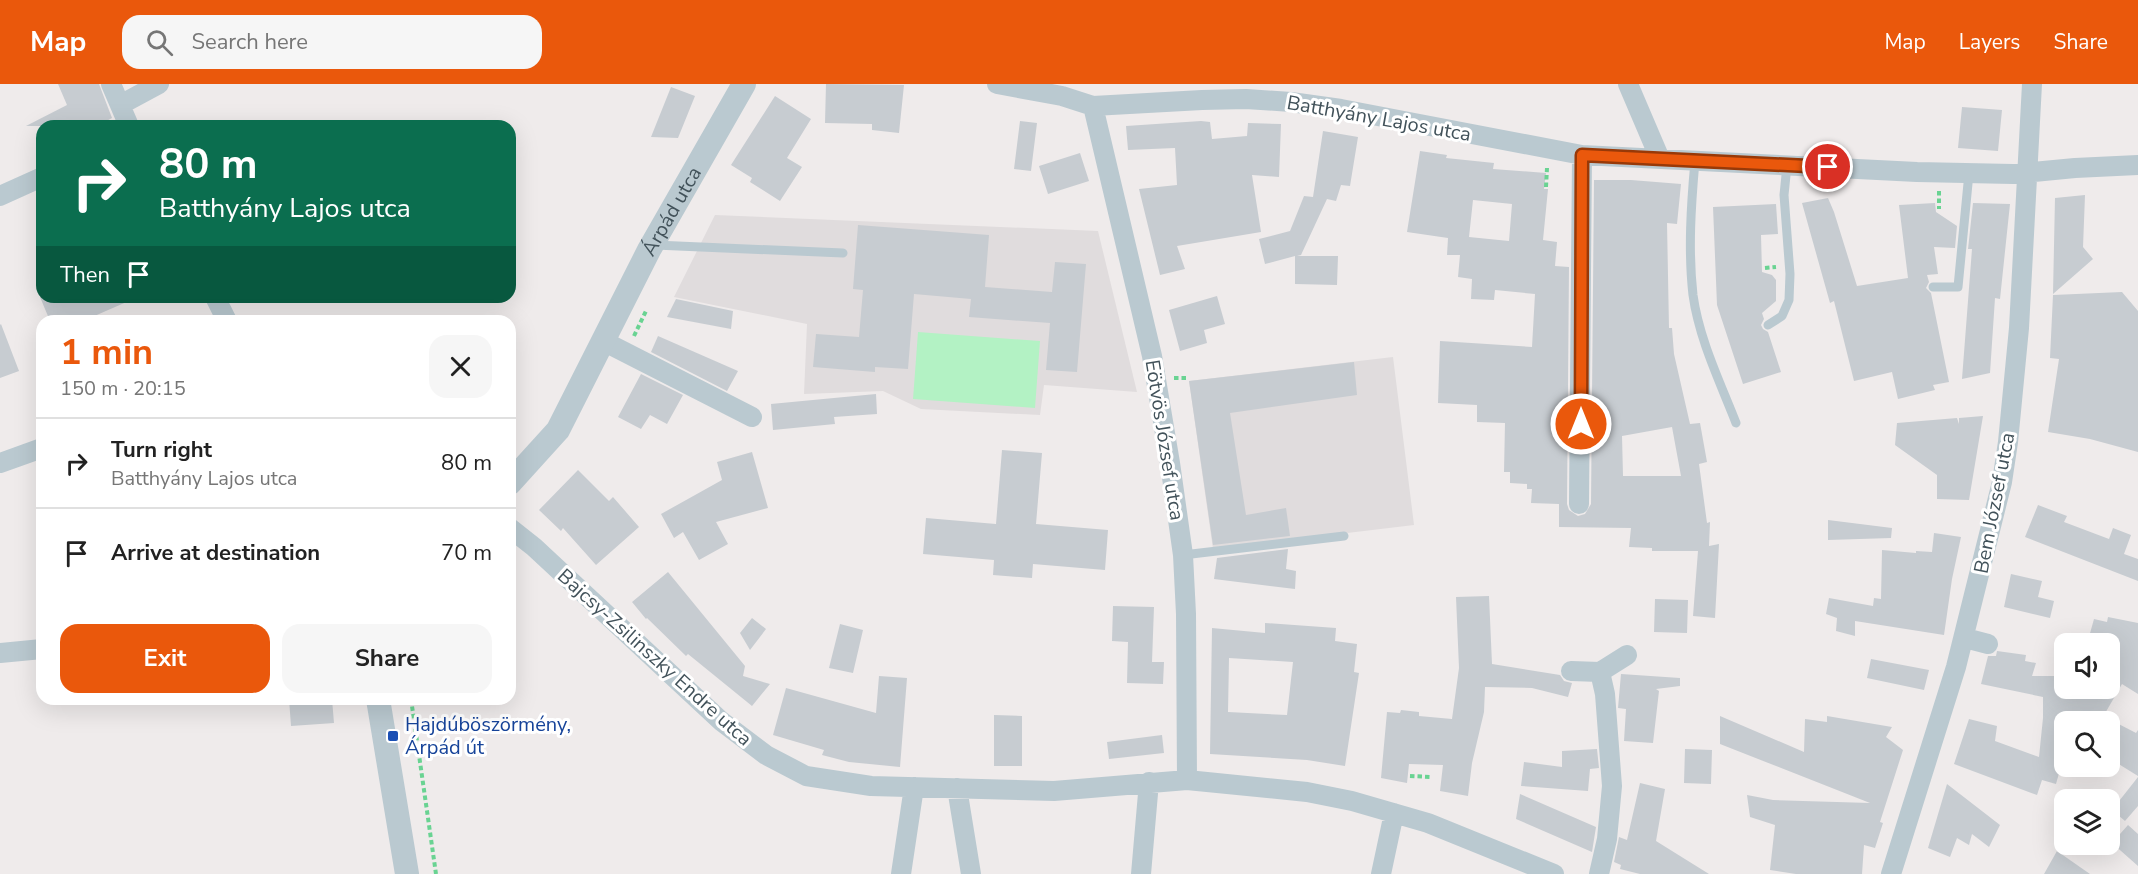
<!DOCTYPE html>
<html lang="en">
<head>
<meta charset="utf-8">
<style>
	body { margin:0; font-family:"Nunito Sans",sans-serif; background:#f6f6f6; color:#222; height:100vh; display:flex; flex-direction:column; font-size:22px; white-space:nowrap }
	* { box-sizing:border-box; margin:0 }
	p { font-size:20px; color:#767676 }
	.icon { flex:none; width:33px; height:33px; fill:none; stroke:currentColor; stroke-width:2; stroke-linecap:round; stroke-linejoin:round }
	.map { position:relative; flex:1; overflow:hidden }
	.side { position:absolute; left:36px; top:231px; width:480px; height:390px; display:flex; flex-direction:column; background:#fff; border-radius:18px; box-shadow:0 6px 24px #0002 }
	.side>* { flex:none }
	.top-card { position:absolute; left:36px; top:36px; width:480px; height:183px; border-radius:18px; box-shadow:0 6px 24px #0002; background:#0b6e4f; color:#fff; overflow:hidden }
	.buttons { position:absolute; left:2054px; top:549px; display:grid; gap:12px }
	.buttons a { display:grid; place-items:center; width:66px; height:66px; border-radius:12px; background:#fff; box-shadow:0 6px 24px #0002; font-size:30px }
	.pin { position:absolute; display:grid; place-items:center; width:51px; height:51px; color:#fff; margin:-26px; border:3px solid #fff; border-radius:50%; box-shadow:0 2px 6px #0007 }
	.me { position:absolute; width:66px; margin:-33px; rotate:0deg; stroke-linejoin:round; filter:drop-shadow(0 0 4px #0008) }
	.turn { display:flex; align-items:center; gap:21px; height:126px; padding:0 24px; font-size:27px }
	.turn .icon { width:78px; height:78px; stroke-width:2.5 }
	.turn b { display:block; font-size:42px; line-height:51px }
	.then { display:flex; align-items:center; height:57px; padding:0 24px; background:#0003; gap:12px; font-size:22px }
	.round { display:grid; place-items:center; flex:none; width:63px; height:63px; border-radius:18px; background:#f6f6f6 }
	.headline { display:flex; align-items:center; justify-content:space-between; height:102px; padding:0 24px }
	h1 { font-size:36px; font-weight:700; line-height:45px; color:#ea580c }
	.primary-button { display:flex; gap:12px; margin-top:auto; padding:12px 24px }
	.primary-button a { flex:1; height:69px; border-radius:18px; background:#ea580c; color:#fff; font-size:24px; font-weight:700; line-height:69px; text-align:center }
	.primary-button a+a { background:#f6f6f6; color:#222 }
	ul { padding:0; list-style:none }
	li { display:flex; align-items:center; gap:18px; height:90px; padding:0 24px; border-top:2px solid #e0e0e0 }
	li div { flex:1 }
	li b { display:block; font-size:22px }
	li em { font-style:normal }
	header { display:flex; align-items:center; gap:36px; box-sizing:border-box; height:84px; padding:0 30px; background:#ea580c; color:#fff }
	header strong { font-size:28px }
	nav { display:flex; gap:33px; margin-inline-start:auto; font-size:21px }
	.search { width:420px; height:54px; background:#f6f6f6; display:flex; align-items:center; gap:15px; box-sizing:border-box; padding:0 21px; border-radius:18px; color:#767676; font-size:22px }
	.map>svg:first-child { display:block }
	.education { fill:#e0dcdd }
	.green { fill:#b3f2c4 }
	.building { fill:#c7ccd1; fill-rule:evenodd }
	.lines { fill:none; stroke-linecap:round; stroke-linejoin:round }
	.path { stroke:#69d392; stroke-width:4; stroke-dasharray:4.5 3; stroke-linecap:butt }
	.service { stroke:#bac9d0; stroke-width:9 }
	.minor { stroke:#bac9d0; stroke-width:20 }
	.tertiary { stroke:#bac9d0; stroke-width:24 }
	.route-casing { stroke:#983908; stroke-width:15 }
	.route { stroke:#ea580c; stroke-width:10 }
	.transit-dot { fill:#1a4fb4; stroke:#fff; stroke-width:2 }
	.labels { text-anchor:middle; stroke-width:6; stroke-linejoin:round; paint-order:stroke }
	.street-label { font-size:20px; fill:#42525a; stroke:#fff }
	.transit-label { font-size:20px; fill:#164399; stroke:#fff; text-anchor:start }
</style>
</head>
<body>
<header>
<strong>Map</strong>
<div class="search"><svg class="icon" aria-label="search" viewBox="0 0 24 24"><circle cx="10" cy="10" r="6"/><path d="M15 15l6 6"/></svg>Search here</div>
<nav><a>Map</a><a>Layers</a><a>Share</a></nav>
</header>
<div class="map">
<svg width="2138" height="790" viewBox="0 0 2138 790">
	<rect width="100%" height="100%" fill="#efebeb"/>
	<path class="education" d="M715,131L1098,147L1137,308L1044,301L1040,331L921,325L883,307L804,310L807,240L674,213Z
		M1393,273L1414,441L1213,465L1189,297Z"/>
	<path class="green" d="M918,248L1040,257L1035,324L913,315Z"/>
	<path class="building" d="M58,0H99L112,34L97,42H26L67,21Z
		M826,0L904,1L899,49L872,46V40L825,39Z
		M671,3L695,12L678,54L651,53Z
		M775,12L811,35L787,74L802,83L780,117L750,98L752,94L731,81Z
		M1962,23L2002,26L1998,67L1958,64Z
		M1020,37L1037,39L1031,87L1014,85Z
		M1201,37L1210,38L1212,55L1247,52L1248,39L1281,40L1279,93L1252,91L1261,148L1177,162L1185,185L1160,191L1139,105L1177,101L1175,64L1128,66L1126,42Z
		M1323,47L1358,53L1350,102L1341,101L1336,117L1327,115L1301,171L1297,172H1338L1337,201L1295,200V172L1265,180L1259,155L1290,147L1304,112L1313,113Z
		M1420,67L1447,71L1446,74L1494,79L1493,85L1546,89L1544,105H1548L1543,156L1557,158L1555,182L1569,183L1567,420L1569,426L1578,432L1585,430L1591,420L1594,96H1631L1681,100L1677,140L1667,139L1669,244H1672L1674,270L1690,340L1700,339L1707,378L1699,380L1707,439L1710,438L1709,462L1719,460L1715,534L1693,532L1698,467H1652V464L1629,463L1631,444L1559,443V420L1531,419L1532,405H1527V400L1510,399V388H1504L1505,339L1477,338V321L1438,319L1440,257L1532,263L1535,210L1495,206L1494,216L1471,215L1472,195L1458,193L1460,171H1447L1448,154L1407,148ZM1473,116L1512,120L1509,157L1469,153ZM1672,343L1681,392H1623L1622,352Z
		M1080,69L1089,97L1048,110L1039,82Z
		M2085,111L2083,163L2093,175L2053,210L2055,114Z
		M1828,114L1834,128L1857,202L1908,194L1899,121L1935,119L1936,128L1957,142L1955,164L1934,163L1938,190L1927,191L1929,198L1926,204L1931,209L1949,298L1933,301L1935,306L1898,315L1892,288L1854,297L1834,217L1830,219L1802,119Z
		M1973,119L2010,120L2000,215L1995,214L1990,289L1962,295L1972,165H1968Z
		M1776,120L1778,150L1761,151L1762,188L1772,191L1776,196V217L1762,229L1764,235L1761,241L1763,245L1768,248L1781,288L1743,300L1717,221L1713,123Z
		M858,141L989,151L985,203L1052,208L1055,178L1086,180L1077,288L1046,286L1050,239L969,233L971,215L914,210L908,285L875,283V288L813,283L816,250L859,253L863,206L853,205Z
		M2122,208L2138,227V368L2090,355L2048,348L2059,275L2050,274L2053,211Z
		M1217,212L1225,240L1204,246L1207,259L1180,267L1169,226Z
		M40,213H138L83,237H50Z
		M676,215L733,227L731,245L667,233Z
		M1,240L19,287L0,294V241Z
		M658,252L738,287L727,307L651,268Z
		M1354,278L1357,311L1230,329L1246,431L1286,424L1290,452L1213,461L1189,297Z
		M641,290L683,311L667,340L650,331L641,345L618,333Z
		M876,310L877,330L834,333L835,340L773,346L771,320Z
		M1983,332L1969,416L1937,415V391L1895,361L1897,339L1957,334L1959,340V334Z
		M1002,366L1042,369L1036,440L1108,446L1105,486L1033,480L1032,494L993,491L994,476L923,470L926,434L996,440Z
		M752,368L768,424L716,438L728,460L699,476L683,448L674,454L661,430L722,396L717,378Z
		M578,386L609,417L613,413L639,443L596,481L563,444L561,447L539,426Z
		M2038,421L2067,432L2064,438L2109,455L2113,444L2131,451L2124,470L2138,475V497L2025,453Z
		M1828,436L1892,444L1891,454L1828,456Z
		M1934,449L1961,453L1952,495L1944,551L1855,537V552L1836,547L1837,534L1826,530L1829,514L1873,522L1874,514L1881,515L1882,466L1916,469V467L1932,468Z
		M1288,465L1286,485L1296,487L1295,505L1214,495L1217,474Z
		M668,488L745,582L743,592L770,600L752,622L688,570L686,572L647,534L646,535L632,518Z
		M2011,490L2042,497L2038,513L2054,517L2050,534L2004,523Z
		M1489,512L1492,580L1560,591L1564,597L1572,599L1568,613L1532,604L1485,603L1484,628L1472,679L1468,712L1440,707L1443,681L1409,680L1407,699L1381,694L1387,628L1400,629L1401,626L1419,628V632L1452,635L1459,584L1456,513Z
		M1655,515L1688,516L1687,549L1654,548Z
		M1113,522L1154,523L1152,578H1164L1163,600L1127,599L1128,558L1112,557Z
		M2108,533L2138,539V610L2122,600L2100,638H2064V683L2061,682L2056,700L2042,696L2037,711L1954,680L1969,635L1997,642L1995,657L2039,673L2043,634V613L1981,600L1988,572H1996L1997,567L2026,571L2025,577L2036,579L2032,592H2064V604H2109V560H2087L2094,535L2107,538Z
		M752,534L766,545L750,566L740,549Z
		M1265,539L1336,544L1335,557L1357,560L1354,588L1359,589L1345,682L1307,676L1210,670L1212,544L1265,549ZM1229,574L1293,578L1287,631L1228,628Z
		M840,540L863,546L853,589L829,584Z
		M1871,575L1929,586L1924,606L1867,594Z
		M1621,590L1680,594V602L1656,605L1659,607L1653,659L1624,657L1626,625L1618,624Z
		M879,592L907,594L900,683L849,678L822,671L824,666L773,651L786,604L876,629Z
		M289,615H332L334,639L291,642Z
		M994,631L1022,632V682H994Z
		M1720,632L1804,668L1805,635L1827,638V632L1892,643L1886,653L1903,666L1880,738L1883,739L1875,764L1864,761L1862,790H1796L1770,786L1775,741L1750,733L1747,711L1773,716L1870,719L1720,660Z
		M2109,635L2136,649L2138,646V692L2117,679L2119,675L2111,670L2118,659L2109,654Z
		M1162,651L1164,669L1109,675L1107,658Z
		M1597,665L1599,684L1590,685L1588,707L1521,702L1524,678L1562,683V667Z
		M1685,665L1712,666L1711,700L1684,699Z
		M2138,693V722L2125,737L2112,726Z
		M1640,699L1665,705L1656,757L1709,790H1640L1620,785L1621,781L1614,778L1619,753L1627,756Z
		M1947,700L2000,741L1989,763L1972,750L1969,761L1957,754L1950,773L1928,764Z
		M1520,710L1596,743L1592,768L1516,735Z
		M2128,741L2138,750V782L2112,759Z
		M2057,767L2090,790H2044Z"/>
	<g class="lines">
		<path class="path" d="M1546,103L1547,84
			M1939,107V125
			M1765,184L1776,183
			M634,252L646,227
			M1174,294H1186
			M411,615L436,790
			M1410,692L1432,693"/>
		<path class="service" d="M1695,77C1691,121 1688,167 1693,211C1699,255 1720,298 1736,339
			M655,161L843,169
			M1933,203H1958L1969,89
			M1768,241L1782,232L1789,216L1790,190L1784,111L1787,81
			M1183,471L1344,452"/>
		<path class="minor" d="M111,0L129,42
			M997,0L1062,12L1093,22L1202,16L1246,15L1291,18L1341,25L1582,71L1917,88L2013,90L2075,84L2138,81
			M1628,0L1660,75
			M120,21L159,0
			M1093,22L1152,272L1170,379L1183,471L1186,530L1187,696
			M0,112L42,93
			M215,213L227,237
			M603,257L752,333
			M0,379L42,364
			M1579,420L1582,71
			M510,444L534,463L721,637L766,671L806,692L871,702L1054,707L1187,696L1307,708L1352,717L1428,739L1554,790
			M1965,554L1988,560
			M0,569L42,565
			M1571,587L1600,588L1605,610L1612,702L1607,755L1599,790
			M1600,588L1627,571
			M957,704L971,790
			M901,790L914,703
			M1141,790L1149,698
			M1381,790L1394,729
			M1891,790L1956,583L2002,398L2008,358L2019,244L2032,0"/>
		<g class="tertiary">
			<path id="s1" d="M510,399L558,346L649,166L744,0"/>
			<path d="M378,615L407,790"/>
		</g>
	</g>
	<g class="lines">
		<g class="route-casing">
			<path id="route" d="M1581,340L1582,71L1828,83"/>
		</g>
		<use href="#route" class="route"/>
	</g>
	<rect class="transit-dot" x="387" y="646" width="12" height="12" rx="3"/>
	<g class="labels">
		<g class="street-label">
			<text transform="translate(1379 34) rotate(10)" y="7">Batthyány Lajos utca</text>
			<text dy="7" stroke="none"><textPath href="#s1" startOffset="318">Árpád utca</textPath></text>
			<text transform="translate(1165 356) rotate(81)" y="7">Eötvös József utca</text>
			<text transform="translate(1994 419) rotate(-79)" y="7">Bem József utca</text>
			<text transform="translate(655 573) rotate(42)" y="7">Bajcsy-Zsilinszky Endre utca</text>
		</g>
		<g class="transit-label">
			<text x="405" y="647">Hajdúböszörmény,<tspan x="405" dy="23">Árpád út</tspan></text>
		</g>
	</g>
</svg>
<div class="buttons">
<a><svg class="icon" aria-label="sound" viewBox="0 0 24 24"><path d="M4 9h4l5-4v14l-5-4H4zM17 9q2 3 0 6"/></svg></a>
<a><svg class="icon" aria-label="search" viewBox="0 0 24 24"><circle cx="10" cy="10" r="6"/><path d="M15 15l6 6"/></svg></a>
<a><svg class="icon" aria-label="layers" viewBox="0 0 24 24"><path d="M12 4l9 5-9 5-9-5zM3 14l9 5 9-5"/></svg></a>
</div>
<div class="pin" style="left:1828px;top:83px;background:#d93025"><svg class="icon" aria-label="arrive" viewBox="0 0 24 24"><path d="M6 21V4h12l-3 4 3 4H6"/></svg></div>
<svg class="me" style="left:1581px;top:340px" viewBox="-20 -20 40 40"><circle r="17" fill="#ea580c" stroke="#fff" stroke-width="3"/><path d="M0-11L8 9 0 5-8 9z" fill="#fff"/></svg>
<div class="top-card">
<div class="turn"><svg class="icon" aria-label="right" viewBox="0 0 24 24"><path d="M7 20v-9h11M14 6l5 5-5 5"/></svg><div><b>80 m</b>Batthyány Lajos utca</div></div>
<div class="then">Then<svg class="icon" aria-label="arrive" viewBox="0 0 24 24"><path d="M6 21V4h12l-3 4 3 4H6"/></svg></div>
</div>
<section class="side">
<div class="headline"><div><h1>1 min</h1><p>150 m · 20:15</p></div><a class="round"><svg class="icon" aria-label="close" viewBox="0 0 24 24"><path d="M6 6l12 12M18 6L6 18"/></svg></a></div>
<ul>
<li><svg class="icon" aria-label="right" viewBox="0 0 24 24"><path d="M7 20v-9h11M14 6l5 5-5 5"/></svg><div><b>Turn right</b><p>Batthyány Lajos utca</p></div><em>80 m</em></li>
<li><svg class="icon" aria-label="arrive" viewBox="0 0 24 24"><path d="M6 21V4h12l-3 4 3 4H6"/></svg><div><b>Arrive at destination</b></div><em>70 m</em></li>
</ul>
<div class="primary-button"><a>Exit</a><a>Share</a></div>
</section>
</div>
</body>
</html>
